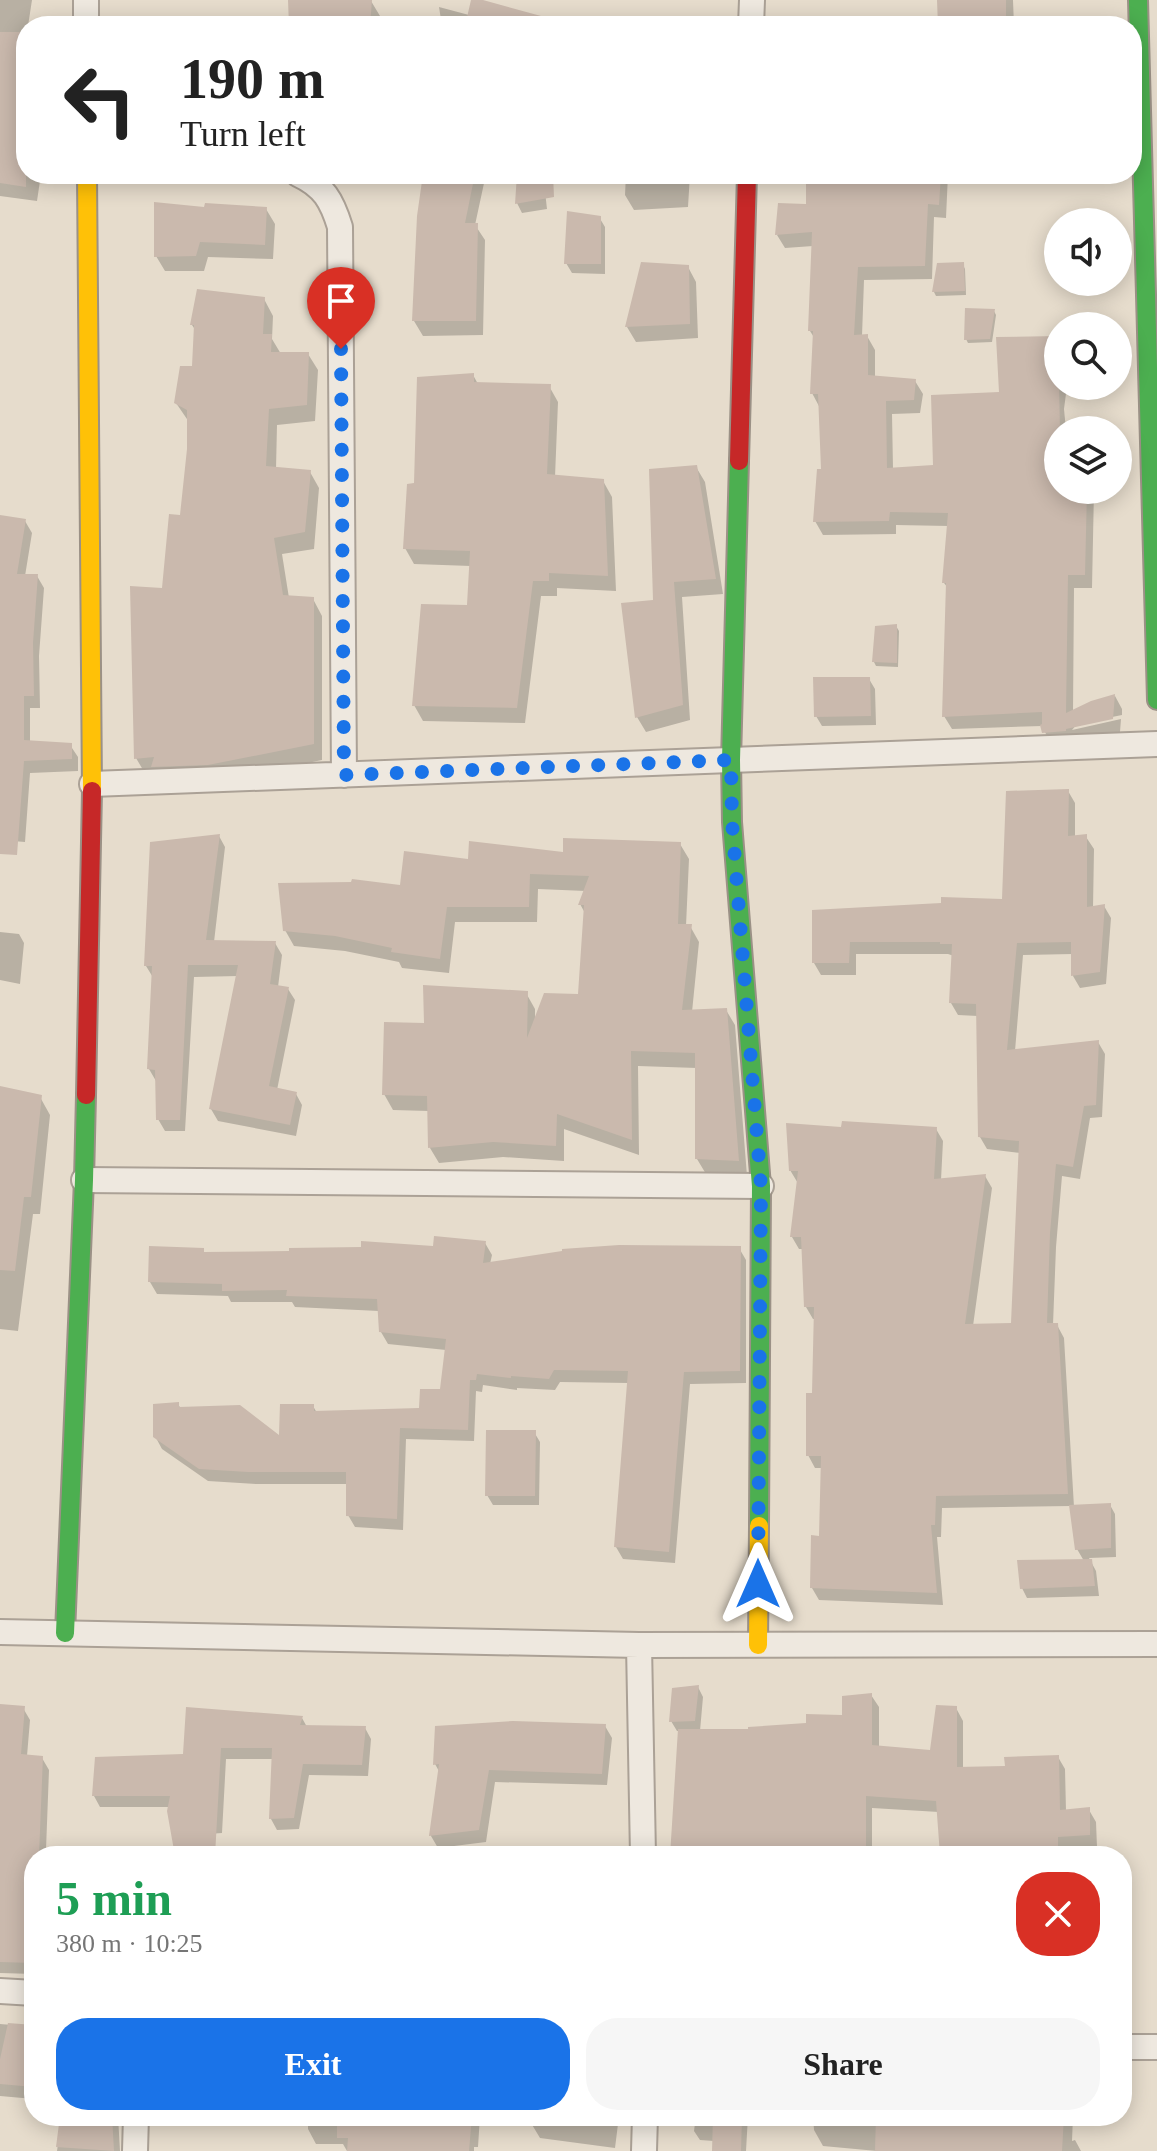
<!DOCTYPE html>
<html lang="en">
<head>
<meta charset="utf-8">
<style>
	body { margin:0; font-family:"Times New Roman",serif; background:#f6f6f6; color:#222; height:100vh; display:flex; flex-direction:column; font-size:30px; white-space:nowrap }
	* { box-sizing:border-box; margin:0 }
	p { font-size:26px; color:#767676 }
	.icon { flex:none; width:44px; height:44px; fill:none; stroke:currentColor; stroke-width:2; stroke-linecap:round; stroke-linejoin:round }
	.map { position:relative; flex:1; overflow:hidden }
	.drawer { position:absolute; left:24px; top:1846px; width:1108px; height:280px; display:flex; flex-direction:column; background:#fff; border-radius:32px; box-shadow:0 4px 20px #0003 }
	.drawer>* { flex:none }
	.guide { position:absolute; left:16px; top:16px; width:1126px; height:168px; border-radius:32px; box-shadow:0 4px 20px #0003; background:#fff; color:#222; overflow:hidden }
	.fabs { position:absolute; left:1044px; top:208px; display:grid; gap:16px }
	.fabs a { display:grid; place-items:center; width:88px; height:88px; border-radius:50%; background:#fff; box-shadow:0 4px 20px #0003; font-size:40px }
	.pin { position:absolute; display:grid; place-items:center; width:68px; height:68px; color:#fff; margin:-82px -34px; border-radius:50% 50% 50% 0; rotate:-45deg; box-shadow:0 0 8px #0007 }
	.pin .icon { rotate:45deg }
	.me { position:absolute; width:88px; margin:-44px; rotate:0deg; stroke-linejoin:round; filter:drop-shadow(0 0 6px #0008) }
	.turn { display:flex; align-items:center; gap:28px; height:168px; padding:0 32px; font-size:36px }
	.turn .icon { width:104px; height:104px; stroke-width:2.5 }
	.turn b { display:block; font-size:56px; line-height:68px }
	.round { display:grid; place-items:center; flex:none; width:84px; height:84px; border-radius:32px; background:#f6f6f6 }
	.headline { display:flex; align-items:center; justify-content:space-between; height:136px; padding:0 32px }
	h1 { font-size:48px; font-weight:800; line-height:60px; color:#1e9e55 }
	.cta { display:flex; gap:16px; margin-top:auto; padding:16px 32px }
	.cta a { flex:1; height:92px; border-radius:32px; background:#1a73e8; color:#fff; font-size:32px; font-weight:800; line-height:92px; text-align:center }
	.cta a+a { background:#f6f6f6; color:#222 }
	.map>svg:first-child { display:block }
	.shadow { fill:#0003 }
	.building { fill:#cab9ad }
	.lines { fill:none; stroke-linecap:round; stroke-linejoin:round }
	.street-casing { stroke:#aba196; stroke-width:28 }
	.fast-casing { stroke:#9b9186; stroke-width:22 }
	.slow-casing { stroke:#9b9186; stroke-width:22 }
	.jam-casing { stroke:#9b9186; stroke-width:22 }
	.street { stroke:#eee8df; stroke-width:24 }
	.fast { stroke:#4caf50; stroke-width:18 }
	.slow { stroke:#ffc107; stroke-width:18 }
	.jam { stroke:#c62828; stroke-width:18 }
	.route { stroke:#1a73e8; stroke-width:14; stroke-dasharray:0 25.2 }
</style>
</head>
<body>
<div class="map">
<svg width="1157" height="2151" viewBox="0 0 1157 2151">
	<rect width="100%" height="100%" fill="#e6dccc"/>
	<path class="shadow" d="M0,0H32L28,26H26V174H41L37,201L0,196Z
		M290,0L371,1L380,16L379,26H291Z
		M473,0H475L527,26H442L439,7L469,15Z
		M939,0H1013L1014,26H940Z
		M425,174H486L475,225L485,240L483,335L423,336L414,321Z
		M519,174H543L547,209L522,213L517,203Z
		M626,174H690L688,207L634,210L625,195Z
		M808,174H948L946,218L934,217L932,279L864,280L862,336H867L875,350V377L915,381L923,394L920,413L892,414L893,469L935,466L1001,394L1067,386L1064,409L1066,430H1058V490H1094L1092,588H1074L1073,712L1115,696L1122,709V715L1077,724L1072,730L1121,719L1120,732L1052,746L1042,726L952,729L944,716L948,588L944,583L949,526L896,525V534L823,535L815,521L823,471L820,408L812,393L815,339L810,331L813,246L785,248L777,235L808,206Z
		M266,209L275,224L273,259L208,257L204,271H165L156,256L206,210Z
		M599,217L605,227V274L572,273L566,263Z
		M643,264L688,267L696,282L698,338L636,342L627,327Z
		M938,265H963L965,269L966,295L936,296L934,292Z
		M264,299L273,316L272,339L281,354H308L318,370L315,421L277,425L276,469L310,472L319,488L314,549L282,554L289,598L313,599L322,616V760L219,781L146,775L136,758L164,590L182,517L189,449V422L176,403L194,368L196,331L192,325Z
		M994,311L996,315L992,342L968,343L966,339Z
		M473,375L478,384L549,386L558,402L555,477L603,481L612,497L616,591L557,588V596H541L525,723L423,721L414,705L469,607L471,566L414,564L405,548L416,485Z
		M696,467L705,482L723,594L682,597L690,720L646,732L637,717L655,602Z
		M0,517L25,521L32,533L25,576H37L44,588L39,656L40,708H30V743L70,745L78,757V771L30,773L25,842L0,840Z
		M896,626L899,631L898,667L876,666L874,662Z
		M869,679L875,689L876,725L822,726L816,716Z
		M1068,791L1075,803V838L1086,837L1094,849L1093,908L1104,906L1111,918L1106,984L1080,988L1073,976V954L1023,955L1015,1051L1098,1042L1105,1054L1102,1117L1090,1118L1080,1179L1062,1176L1056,1247L1053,1325H1057L1064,1338L1074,1507L1110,1505L1115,1514L1116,1557L1089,1558L1096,1571L1099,1596L1027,1598L1022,1588L1084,1561L1077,1549L1071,1506L942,1508L941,1537H937L943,1605L819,1600L812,1588L821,1538L823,1468H815L808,1455L814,1395L816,1319H813L806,1307L803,1249H799L792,1237L799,1185L790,1170L843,1130L936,1129L943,1141L941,1180L985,1176L992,1188L973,1326L1013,1325L1021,1153L987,1149L980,1137L978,1016L958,1015L951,1003L954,956L948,954H856V975H821L814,963V912L1004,901Z
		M219,836L225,847L214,942L275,943L282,955L278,987L288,989L295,1000L277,1090L296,1094L302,1105L296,1136L218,1121L211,1109L238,976L194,977L185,1131H165L158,1119L156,1081L149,1069L154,979L146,966Z
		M680,844L689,859L686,926H690L699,942L692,1012L726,1010L735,1025L747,1176L706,1174L697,1159V1068L638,1066L639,1155L564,1129V1161L503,1157L439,1163L430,1148L429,1111L393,1110L384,1094L427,1025L526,993L535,1009V1020L580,997L585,913L580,904L586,891L538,889L537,922H455L449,973L402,968L399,962L345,951L294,946L285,930L470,861Z
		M0,932L19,934L24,943L20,984L0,980Z
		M0,1088L40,1097L50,1115L40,1214H33L18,1331L0,1329Z
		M485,1243L492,1255L490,1264L739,1248L746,1260V1383L690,1384L675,1563L623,1559L616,1547L629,1383L560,1382L555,1390L517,1388V1390L483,1385L482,1392L476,1391L474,1441L406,1439L403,1530L355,1527L348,1515V1484H256L208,1481L162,1449L155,1436L178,1404L181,1409L281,1439L313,1406L317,1413L421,1410L442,1391L446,1350L388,1344L381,1332L379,1311L295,1307L292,1302H231L228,1296L157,1294L150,1282L205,1254L435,1248Z
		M534,1432L540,1442L539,1505H493L487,1495Z
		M698,1687L703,1697L700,1731H750L808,1725L844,1717L871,1695L879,1707V1748L931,1752L956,1708L963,1721V1769L1007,1768L1058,1757L1065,1769L1066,1811L1089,1810L1096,1822L1097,1847L1064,1849V1856H942L939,1812L872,1808V1856H684L680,1731H677L671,1721Z
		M0,1706L23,1708L30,1720L27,1756L42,1758L49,1770L46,1850L52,1851L55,1856H34V1974L0,1973Z
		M302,1718L307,1727L365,1728L371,1739L368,1776L309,1775L299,1829L277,1830L271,1819L273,1759H226L222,1833L178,1836L170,1807H100L94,1796L185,1756Z
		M605,1726L612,1738L607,1785L495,1782L486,1842L438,1848L431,1836L440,1773L435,1764Z
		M330,1849L406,1855L407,1856H330Z
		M0,2024L25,2026L34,2036V2099L0,2096Z
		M62,2116H118L120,2151H57Z
		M308,2116H480L478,2147H474V2151H347L343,2144H316L308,2129Z
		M532,2116H619L615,2148L540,2138L531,2123Z
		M696,2116H748L746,2151H714V2141L700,2140L694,2131Z
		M813,2116H1073L1072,2141L1075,2140L1081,2151H877L823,2146L814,2130Z"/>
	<path class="building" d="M288,0H372L370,26H289Z
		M471,0H483L552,19L551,26H465Z
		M937,0H1006V26H938Z
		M0,32H20L21,94H26V187L0,183Z
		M423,174H475L465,223H478L476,321H412L417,216Z
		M517,174H553L554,197L515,204Z
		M806,174H941L939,205L928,204L925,266L858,267L854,335L868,334V375L916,379L914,400L886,401L887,468L933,465L931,395L999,392L996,337L1058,336L1060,430H1058V490H1087L1085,575H1068L1066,713L1091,701L1115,694L1113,719L1066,729V731L1042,733L1040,725L1042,724V712L942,717L946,583H942L948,513L890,512L889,521L813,522L817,469H821L818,394H810L813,331H808L812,232L775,235L778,203L806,204Z
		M154,202L204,207L205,203L267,207L265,245L200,242L196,256L154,257Z
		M567,211L601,216V264H564Z
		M641,262L689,265L690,324L625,327Z
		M964,262L965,291L932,292L937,263Z
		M197,289L265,297L263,334H272L271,352H309L307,405L269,409L266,466L311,470L305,532L274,538L283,595L314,597V744L208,765L151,767L154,757L134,759L130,586L162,588L169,514L180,515L187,449V410L174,403L180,366H192L194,325H190Z
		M965,308L995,309L990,339L964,340Z
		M474,373V382L551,384L547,474L604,479L608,576L549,573V581H533L517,708L412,706L421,604L467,605L470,551L403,549L407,484L414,483L417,377Z
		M697,465L716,579L674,582L683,705L635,718L621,603L653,600L649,469Z
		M0,515L26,519L17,574H38L33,643L34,696H24V740L72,743V759L24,761L17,855L0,854Z
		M897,624V663L872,662L875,626Z
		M813,677H870L871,716L814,717Z
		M1069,789L1068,836L1087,834V907L1105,904L1100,972L1071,976V942L1017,943L1007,1050L1099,1040L1096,1105L1084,1106L1073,1167L1056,1164L1050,1233L1047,1323H1058L1068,1494L936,1496L935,1525H931L937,1593L810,1588L811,1535L819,1536L821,1456H806V1393H812L814,1307H804L801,1237H790L798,1171H789L786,1123L841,1127L842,1121L937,1127L934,1179L986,1174L965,1324L1011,1323L1019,1141L978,1137L976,1004L949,1003L952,944H940V942H850L849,963H812V910L941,903V897L1002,899L1006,791Z
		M220,834L206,940L276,941L270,984L289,987L269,1086L297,1092L290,1125L209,1109L238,965H188L180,1120H156L155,1070L147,1069L152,966H144L150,842Z
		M563,838L681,842L678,924H692L682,1010L727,1008L739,1161L695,1159V1053L631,1051L632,1140L557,1114L556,1146L493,1142L428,1148L427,1096L382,1095L384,1022L424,1023L423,985L528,991L527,1038L544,993L578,994L584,905H578L589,876L530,874L529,907H447L440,959L391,952L392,948L335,936L283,931L278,883L351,882L352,879L400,885L404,851L468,859L469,841L563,852Z
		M0,1086L42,1095L31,1197H24L15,1271L0,1270Z
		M434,1236L486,1241L483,1263L562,1251V1249L619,1245L741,1246L740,1371L684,1372L669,1552L614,1547L628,1371L554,1370L549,1379L511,1376V1378L477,1374L476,1380H470L468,1430L400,1428L397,1519L346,1516V1472H248L199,1469L153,1437V1404L179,1402V1407L240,1405L279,1435L280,1404H314V1411L419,1408L420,1389H440L446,1339L379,1332L377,1299L286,1296L287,1290L222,1291V1284L148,1282L149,1246L204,1248V1252L289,1251V1248L361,1247V1241L433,1246Z
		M486,1430H536L535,1496H485Z
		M1111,1503V1548L1075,1550L1069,1505Z
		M1092,1559L1095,1586L1020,1589L1017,1560Z
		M699,1685L695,1721L669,1722L672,1688Z
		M872,1693V1745L930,1750L936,1705L957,1706V1767L1005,1766L1004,1757L1059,1755L1060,1810L1090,1807V1835L1058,1837V1853L940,1855L936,1801L866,1796V1856H670L678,1729H748V1727L806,1723V1714L842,1715V1696Z
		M0,1704L25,1706L21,1754L43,1756L39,1856H34V1963L0,1962Z
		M186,1707L303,1716L300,1725L366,1726L362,1765L303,1764L294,1818L269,1819L272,1748H221L215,1856H175L167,1811L170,1796H92L95,1757L183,1754Z
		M513,1721L606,1724L602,1774L489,1770L479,1830L429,1836L439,1764L433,1765L435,1726Z
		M8,2023L34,2025V2087L0,2084V2059Z
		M60,2116H112L114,2151L56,2147Z
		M337,2116H472L469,2151H347L348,2138H337Z
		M713,2116H742L741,2151H712Z
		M876,2116H1064L1062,2151H875Z"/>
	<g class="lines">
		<g class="street-casing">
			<path id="street" d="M86,0V26
				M751,26L752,0
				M298,174C324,186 332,201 340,227L344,775
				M92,784L1157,744
				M84,1180L761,1186
				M0,1632L639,1645L1157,1644
				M639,1645L643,1856
				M0,1991L34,1993
				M1122,2047H1157
				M135,2151L136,2116
				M644,2151L645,2116"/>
		</g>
		<g class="fast-casing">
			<path id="fast" d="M1138,0L1157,700
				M739,461L731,760L732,822L761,1186L759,1526
				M65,1633L84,1180L86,1095"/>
		</g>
		<g class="slow-casing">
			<path id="slow" d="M87,174L92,791
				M758,1645L759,1526"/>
		</g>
		<g class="jam-casing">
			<path id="jam" d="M739,461L747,174
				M86,1095L92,791"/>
		</g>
		<use href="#street" class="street"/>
		<use href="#fast" class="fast"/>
		<use href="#slow" class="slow"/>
		<use href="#jam" class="jam"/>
	</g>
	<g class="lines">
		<path class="route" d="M341,349L344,775L731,760L732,822L761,1186L758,1584"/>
	</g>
</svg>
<div class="fabs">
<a><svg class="icon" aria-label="sound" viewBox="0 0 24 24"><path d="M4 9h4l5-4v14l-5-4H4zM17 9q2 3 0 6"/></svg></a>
<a><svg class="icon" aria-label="search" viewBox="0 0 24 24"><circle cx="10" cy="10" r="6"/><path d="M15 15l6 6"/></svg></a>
<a><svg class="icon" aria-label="layers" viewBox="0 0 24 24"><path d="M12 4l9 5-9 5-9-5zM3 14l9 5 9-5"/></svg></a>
</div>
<div class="pin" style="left:341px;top:349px;background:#d93025"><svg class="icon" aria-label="arrive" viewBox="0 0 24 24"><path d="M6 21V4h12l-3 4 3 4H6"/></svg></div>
<svg class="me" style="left:758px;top:1584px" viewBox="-20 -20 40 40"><path d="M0-17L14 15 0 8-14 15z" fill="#1a73e8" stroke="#fff" stroke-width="4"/></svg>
<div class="guide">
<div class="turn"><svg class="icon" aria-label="left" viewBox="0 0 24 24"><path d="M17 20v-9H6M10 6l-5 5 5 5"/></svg><div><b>190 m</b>Turn left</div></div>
</div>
<section class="drawer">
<div class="headline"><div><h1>5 min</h1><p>380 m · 10:25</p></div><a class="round" style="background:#d93025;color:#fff"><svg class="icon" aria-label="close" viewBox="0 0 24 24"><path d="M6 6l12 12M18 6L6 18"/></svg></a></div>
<div class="cta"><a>Exit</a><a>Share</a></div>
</section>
</div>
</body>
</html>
